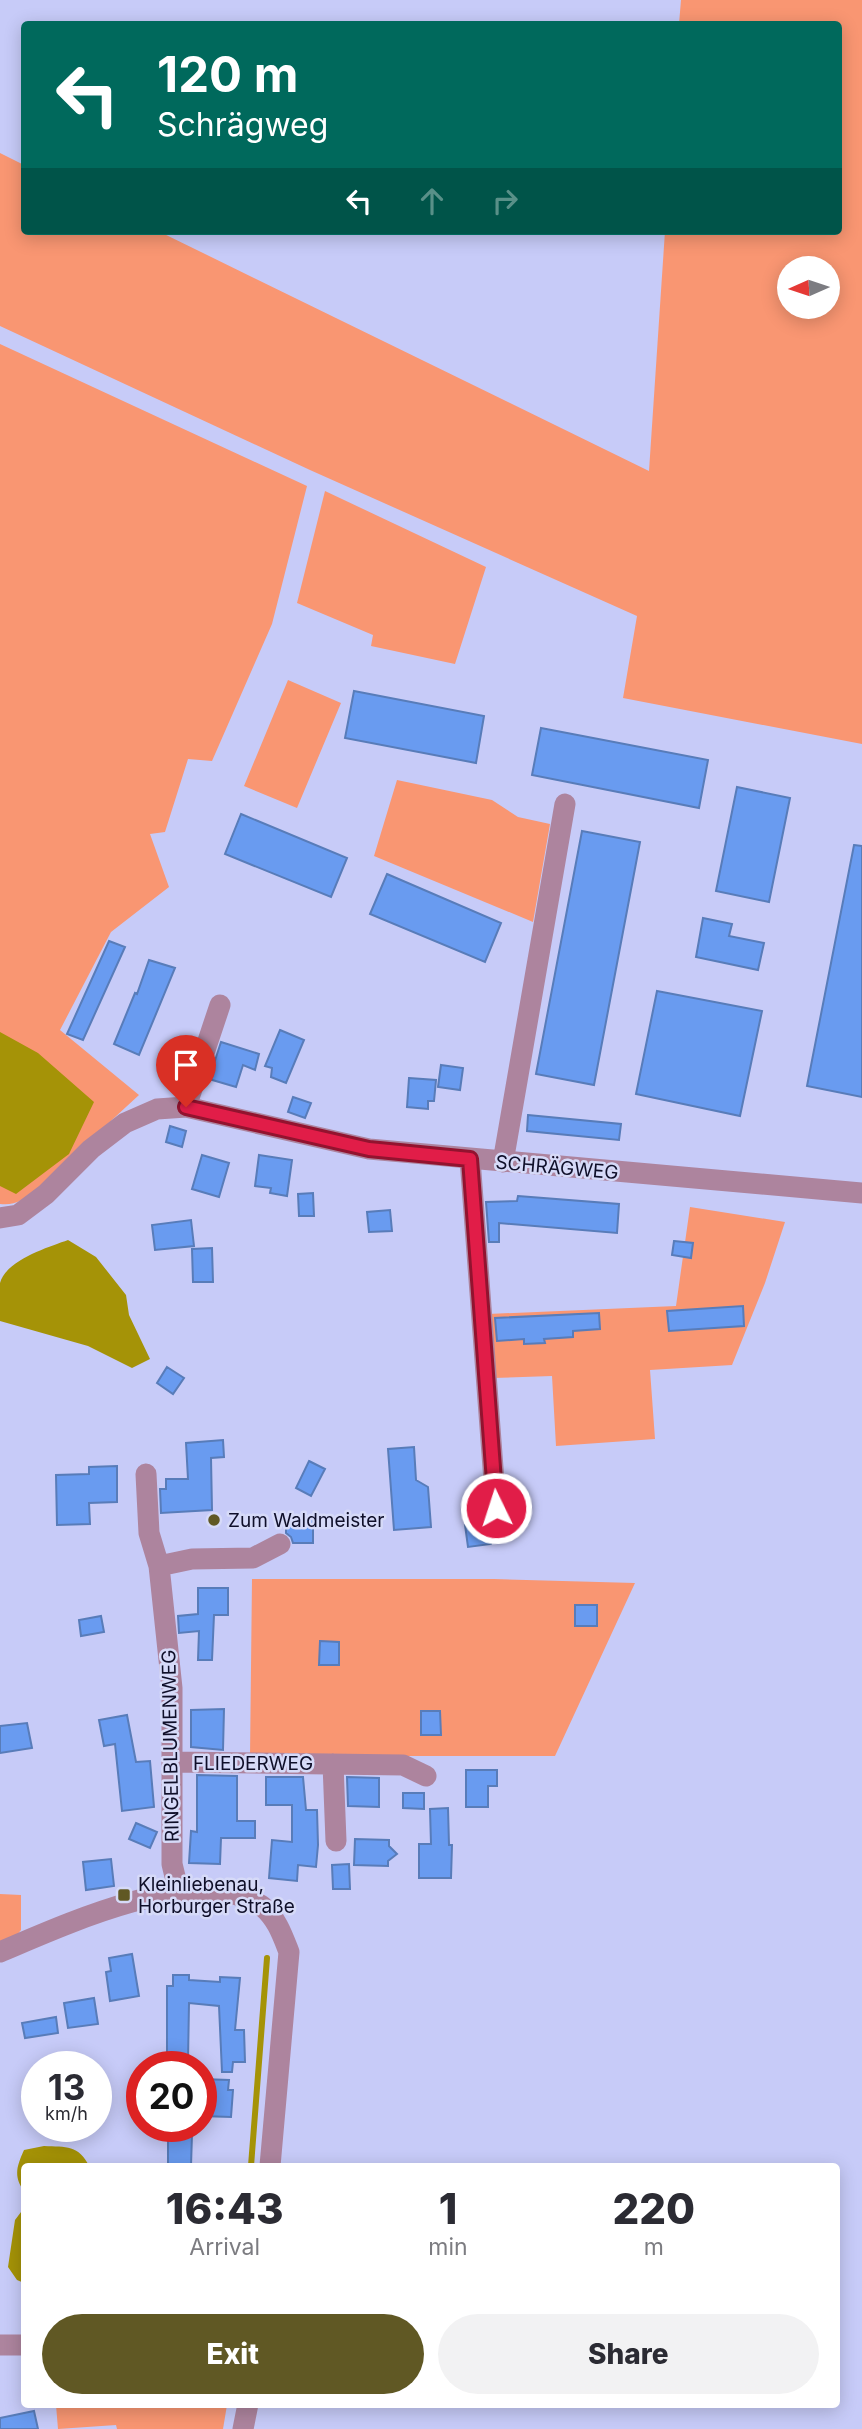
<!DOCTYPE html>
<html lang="en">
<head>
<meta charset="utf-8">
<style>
	body { margin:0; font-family:Inter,sans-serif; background:#f2f2f3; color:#2b2b33; height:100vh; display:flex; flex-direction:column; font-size:26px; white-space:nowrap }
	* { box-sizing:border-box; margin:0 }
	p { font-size:23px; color:#7c7c81 }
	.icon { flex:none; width:38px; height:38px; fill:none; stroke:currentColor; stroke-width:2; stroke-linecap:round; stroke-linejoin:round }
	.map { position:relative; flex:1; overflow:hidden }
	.sheet { position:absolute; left:21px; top:2163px; width:819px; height:245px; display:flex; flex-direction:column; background:#fff; border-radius:7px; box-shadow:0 4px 18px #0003 }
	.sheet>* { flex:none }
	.banner { position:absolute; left:21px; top:21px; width:821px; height:214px; border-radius:7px; box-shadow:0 4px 18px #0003; background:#00695c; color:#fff; overflow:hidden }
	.needle { width:46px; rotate:267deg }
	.controls { position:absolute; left:777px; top:256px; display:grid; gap:14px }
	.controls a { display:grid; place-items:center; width:63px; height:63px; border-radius:50%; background:#fff; box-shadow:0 4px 18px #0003; font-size:35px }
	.speed { position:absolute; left:21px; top:2051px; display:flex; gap:14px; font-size:35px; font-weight:700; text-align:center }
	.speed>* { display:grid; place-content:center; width:91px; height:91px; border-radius:50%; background:#fff; box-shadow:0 4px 18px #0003; line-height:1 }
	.speed small { font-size:18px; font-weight:400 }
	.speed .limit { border:10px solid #d22; background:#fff; color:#111 }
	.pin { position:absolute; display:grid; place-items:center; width:60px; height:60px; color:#fff; margin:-72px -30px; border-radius:50% 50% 50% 0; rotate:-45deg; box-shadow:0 0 7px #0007 }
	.pin .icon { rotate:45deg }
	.me { position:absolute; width:77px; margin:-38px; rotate:356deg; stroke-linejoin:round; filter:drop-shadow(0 0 5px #0008) }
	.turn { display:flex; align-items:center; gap:24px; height:147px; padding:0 21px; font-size:32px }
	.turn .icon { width:91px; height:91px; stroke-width:2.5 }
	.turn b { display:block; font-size:49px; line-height:60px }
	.lanes { display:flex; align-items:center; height:66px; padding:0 21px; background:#0003; justify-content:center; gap:35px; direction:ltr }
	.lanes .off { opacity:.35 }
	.eta { display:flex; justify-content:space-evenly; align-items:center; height:119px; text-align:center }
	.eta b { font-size:42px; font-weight:800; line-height:49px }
	.primary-button { display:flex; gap:14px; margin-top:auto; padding:14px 21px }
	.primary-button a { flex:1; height:80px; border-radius:42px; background:#605824; color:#fff; font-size:28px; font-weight:800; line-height:80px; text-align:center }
	.primary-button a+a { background:#f2f2f3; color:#2b2b33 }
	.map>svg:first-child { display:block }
	.green { fill:#f99672; fill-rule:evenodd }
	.water { fill:#a59307 }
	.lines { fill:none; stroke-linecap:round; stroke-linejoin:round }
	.stream { stroke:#a59307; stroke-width:6 }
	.building { fill:#699bf0; stroke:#587cb9; stroke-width:2 }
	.minor { stroke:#ad849e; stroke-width:21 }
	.route-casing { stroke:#92132f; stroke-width:18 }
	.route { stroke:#e11d48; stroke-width:12 }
	.poi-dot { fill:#605824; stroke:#d6daf8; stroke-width:2.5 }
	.labels { text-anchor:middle; stroke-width:5; stroke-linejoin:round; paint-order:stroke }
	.street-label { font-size:19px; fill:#0f0f29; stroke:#d6daf8 }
	.poi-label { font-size:19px; fill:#0f0f29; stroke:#d6daf8; text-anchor:start }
</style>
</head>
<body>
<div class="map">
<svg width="862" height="2429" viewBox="0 0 862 2429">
	<rect width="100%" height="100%" fill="#c7cbf8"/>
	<path class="green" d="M681,0H862V744L623,698L637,616L310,470L0,326V153L24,165V231H158L649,471L665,231H838V24H679ZM789,268H828V306H789Z
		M0,344L307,486L272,624L212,761L188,759L165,832L150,834L169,887L111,932L60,1030L139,1095L36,1190C24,1199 15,1206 0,1204Z
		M325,491L486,567L455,664L371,646L373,635L297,603Z
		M288,680L341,703L297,808L244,786Z
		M397,780L492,800L518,817L550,824L533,922L374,856Z
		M690,1207L785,1222L765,1283L732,1365L650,1370L655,1439L556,1446L552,1376L493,1378L488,1314L676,1306Z
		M252,1579H494L635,1583L555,1756H250Z
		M0,1894L21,1895V1930L16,1936L0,1942Z
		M56,2405V2404L227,2405L223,2429H117L116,2425L58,2429Z"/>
	<path class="water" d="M0,1032L38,1053L94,1102L69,1154L16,1194L0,1186Z
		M68,1240L96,1257L126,1295L129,1315L150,1359L132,1368L88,1346L0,1321C0,1310 0,1294 0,1283C6,1260 49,1247 68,1240Z
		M44,2146C66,2147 79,2145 89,2166H24V2191C13,2176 17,2166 24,2150Z
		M24,2208V2283L17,2280L8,2267L15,2220Z"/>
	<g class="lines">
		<path class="stream" d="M251,2166L267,1958"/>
	</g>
	<path class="building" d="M354,691L484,716L476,763L345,738Z
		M541,728L708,760L699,808L532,775Z
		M737,787L790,798L769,902L716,891Z
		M241,814L347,858L331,897L225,854Z
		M582,831L640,842L594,1085L536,1074Z
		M854,845L862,846V1097L807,1086Z
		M387,874L501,923L485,962L370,914Z
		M703,918L732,924L729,936L764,943L758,970L696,957Z
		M109,941L125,947L83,1040L67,1034Z
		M149,960L175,968L139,1055L114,1044L135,993L137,994Z
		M657,991L762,1011L740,1116L636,1094Z
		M280,1030L304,1040L286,1083L271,1077L272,1068L265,1066Z
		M221,1042L259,1054L255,1070L243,1065L236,1087L209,1079Z
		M441,1065L463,1068L460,1090L438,1087Z
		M409,1078L436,1080L434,1101H428V1109L407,1107Z
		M293,1097L311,1103L305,1118L288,1112Z
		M528,1115L621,1124L619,1140L527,1131Z
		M170,1126L186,1131L182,1147L166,1142Z
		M202,1155L229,1163L219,1197L192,1189Z
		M259,1155L292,1160L287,1196L270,1193L271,1188L255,1186Z
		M313,1193L314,1216H299L298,1194Z
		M518,1196L619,1204L617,1233L499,1223V1242H489L486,1202L517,1201Z
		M390,1210L392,1231L369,1232L367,1212Z
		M191,1220L194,1246L155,1250L152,1225Z
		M674,1241L693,1243L691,1258L672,1255Z
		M212,1248L213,1282H193L192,1249Z
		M743,1306L744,1326L669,1331L667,1311Z
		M599,1313L600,1329L573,1331V1337L544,1339L545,1343L524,1344V1339L497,1341L495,1318Z
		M167,1367L184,1378L173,1394L157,1383Z
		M223,1440L224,1457L211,1458L212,1510L161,1513L160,1489H166V1479H188L186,1443Z
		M414,1447L416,1480L428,1487L431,1527L394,1530L388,1449Z
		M309,1461L325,1469L311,1496L296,1488Z
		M117,1466V1502L89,1503L90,1524L57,1525L56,1475L89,1474V1467Z
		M286,1517H313V1543H293L291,1537L286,1533Z
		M489,1523L491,1544L468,1547L465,1525Z
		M198,1588H228V1615H214L212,1660H198L199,1631L179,1633L178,1616L198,1614Z
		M575,1605H597V1626H575Z
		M101,1616L104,1632L81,1636L79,1620Z
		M320,1641L339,1642V1665H319Z
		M224,1709L223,1750L191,1747V1710Z
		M421,1711H440L441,1735H421Z
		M127,1715L136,1762L150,1761L154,1807L122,1811L115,1744L104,1746L99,1720Z
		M27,1723L32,1748L0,1753V1726Z
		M466,1770H497V1786H488V1807H466Z
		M197,1775L237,1776V1821H255V1838H221L220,1864L189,1863L191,1831L197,1832Z
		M266,1777H303L306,1810H317L318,1845L316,1867L298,1865L297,1881L269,1878L272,1840L292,1842V1805H266Z
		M347,1777L379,1778V1807L348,1806Z
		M403,1793H424V1809L403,1808Z
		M448,1808L449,1845H452L451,1878H419V1844H431L430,1809Z
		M136,1823L157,1832L150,1848L129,1839Z
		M355,1839L389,1840V1846L397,1854L388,1861V1866L354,1865Z
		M111,1859L114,1886L86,1890L83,1862Z
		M349,1864L350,1889H333L332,1865Z
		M132,1954L139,1996L110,2001L106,1972L111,1971L109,1958Z
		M173,1975H189V1980L220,1982V1977L240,1978L235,2030H244L245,2062H233L232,2072H222L219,2006L189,2003L188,2061H167V1986H173Z
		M94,1998L98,2024L68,2028L64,2003Z
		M56,2017L58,2033L25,2038L22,2023Z
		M201,2079L229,2080L228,2090H233L231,2117L201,2116Z
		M168,2133L192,2134L191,2166H168Z
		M34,2411L38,2429H0V2418Z"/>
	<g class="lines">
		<path class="minor" d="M186,1107L220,1005
			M470,1159L496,1508
			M503,1162L565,804
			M0,1218L18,1215L46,1194L91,1149L125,1123L157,1109L186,1107L369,1149L862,1193
			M146,1474L149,1533L159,1566L172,1688V1864L179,1893
			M159,1566L192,1559L253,1558L280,1544
			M172,1762L403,1765L426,1776
			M333,1764L336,1841
			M0,1952C62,1926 178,1872 243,1897C249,1900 257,1902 262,1906C277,1919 282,1934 289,1952L270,2166
			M0,2345H24
			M243,2429L248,2404"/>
	</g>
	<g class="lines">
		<g class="route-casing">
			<path id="route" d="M186,1107L369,1149L470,1159L496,1508"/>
		</g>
		<use href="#route" class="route"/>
	</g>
	<g class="poi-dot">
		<circle cx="214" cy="1520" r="7"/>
		<rect x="117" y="1888" width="14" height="14" rx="3.5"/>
	</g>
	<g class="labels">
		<g class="street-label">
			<text transform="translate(557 1167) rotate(5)" y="7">SCHRÄGWEG</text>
			<text transform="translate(170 1746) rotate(-91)" y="7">RINGELBLUMENWEG</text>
			<text x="253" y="1770">FLIEDERWEG</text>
		</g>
		<g class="poi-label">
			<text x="228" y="1527">Zum Waldmeister</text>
			<text x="138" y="1891">Kleinliebenau,<tspan x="138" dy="22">Horburger Straße</tspan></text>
		</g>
	</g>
</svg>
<div class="controls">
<a><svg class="needle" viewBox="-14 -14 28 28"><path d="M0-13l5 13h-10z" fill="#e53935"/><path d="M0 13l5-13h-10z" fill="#7c7c81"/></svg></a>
</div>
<div class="speed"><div>13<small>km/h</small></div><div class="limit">20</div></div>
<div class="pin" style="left:186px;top:1107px;background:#d93025"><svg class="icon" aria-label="arrive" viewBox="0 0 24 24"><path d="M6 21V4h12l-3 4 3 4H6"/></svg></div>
<svg class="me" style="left:496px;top:1508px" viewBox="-20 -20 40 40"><circle r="17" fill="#e11d48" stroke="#fff" stroke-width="3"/><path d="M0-11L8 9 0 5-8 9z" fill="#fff"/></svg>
<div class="banner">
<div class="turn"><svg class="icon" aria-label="left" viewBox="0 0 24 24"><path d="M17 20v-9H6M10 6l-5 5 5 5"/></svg><div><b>120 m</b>Schrägweg</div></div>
<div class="lanes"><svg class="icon" aria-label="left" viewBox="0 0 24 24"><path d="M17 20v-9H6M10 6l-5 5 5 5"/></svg><svg class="icon off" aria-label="ahead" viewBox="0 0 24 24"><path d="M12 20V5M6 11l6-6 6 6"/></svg><svg class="icon off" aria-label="right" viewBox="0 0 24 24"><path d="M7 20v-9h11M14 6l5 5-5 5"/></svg></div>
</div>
<section class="sheet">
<div class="eta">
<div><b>16:43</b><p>Arrival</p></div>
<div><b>1</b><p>min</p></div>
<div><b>220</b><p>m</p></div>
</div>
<div class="primary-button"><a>Exit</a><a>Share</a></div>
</section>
</div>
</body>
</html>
